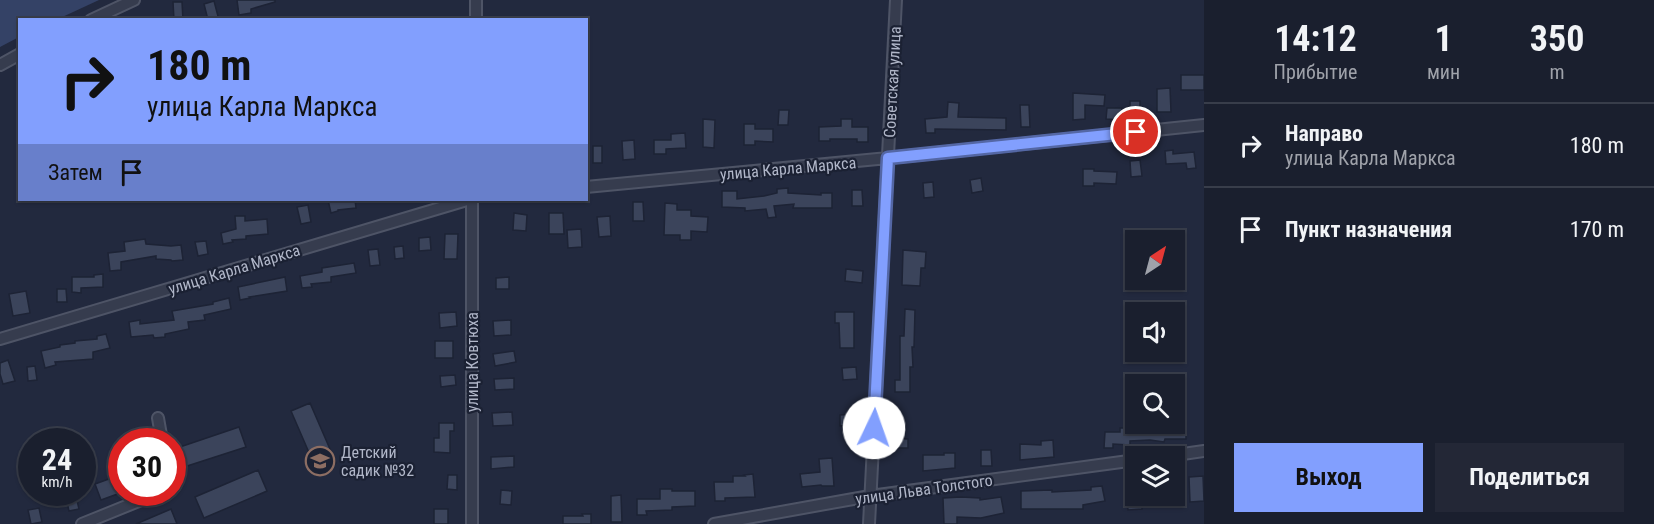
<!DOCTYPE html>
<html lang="ru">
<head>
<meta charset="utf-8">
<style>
	body { margin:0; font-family:"Roboto Condensed",sans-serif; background:#232736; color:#f1f3f6; height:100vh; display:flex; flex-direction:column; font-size:22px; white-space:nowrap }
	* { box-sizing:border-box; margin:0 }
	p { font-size:20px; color:#9fa2aa }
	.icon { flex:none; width:33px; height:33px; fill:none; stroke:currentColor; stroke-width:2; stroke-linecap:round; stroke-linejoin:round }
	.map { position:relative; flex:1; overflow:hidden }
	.details { display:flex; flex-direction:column; background:#1a1f2e; width:450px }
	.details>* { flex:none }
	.hud { position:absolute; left:18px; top:18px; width:570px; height:183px; border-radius:0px; box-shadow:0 2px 4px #0004,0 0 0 2px #383d4a; background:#829ffe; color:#111; overflow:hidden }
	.needle { width:39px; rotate:36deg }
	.fabs { position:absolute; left:1125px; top:230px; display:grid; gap:12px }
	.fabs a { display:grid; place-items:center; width:60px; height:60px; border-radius:0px; background:#1a1f2e; box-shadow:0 2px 4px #0004,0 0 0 2px #383d4a; font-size:30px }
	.speed { position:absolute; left:18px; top:428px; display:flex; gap:12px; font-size:30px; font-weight:700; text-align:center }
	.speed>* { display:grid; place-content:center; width:78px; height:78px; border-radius:50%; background:#1a1f2e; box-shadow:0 2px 4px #0004,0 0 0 2px #383d4a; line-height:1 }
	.speed small { font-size:15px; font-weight:400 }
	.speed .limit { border:9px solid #d22; background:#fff; color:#111 }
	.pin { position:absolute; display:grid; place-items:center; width:51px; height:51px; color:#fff; margin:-26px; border:3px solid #fff; border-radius:50%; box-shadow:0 2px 6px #0007 }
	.me { position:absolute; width:66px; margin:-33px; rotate:3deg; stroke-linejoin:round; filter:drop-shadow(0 0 4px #0008) }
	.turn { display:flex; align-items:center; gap:21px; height:126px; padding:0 30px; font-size:27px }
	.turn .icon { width:78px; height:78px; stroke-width:2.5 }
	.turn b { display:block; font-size:42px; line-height:51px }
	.then { display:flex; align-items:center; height:57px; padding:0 30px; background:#0003; gap:12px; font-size:22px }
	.eta { display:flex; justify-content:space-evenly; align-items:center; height:102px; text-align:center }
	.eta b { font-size:36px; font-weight:700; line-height:42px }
	.cta { display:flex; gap:12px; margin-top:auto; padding:12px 30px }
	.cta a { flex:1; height:69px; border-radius:0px; background:#829ffe; color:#111; font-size:24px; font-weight:700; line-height:69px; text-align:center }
	.cta a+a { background:#232736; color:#f1f3f6 }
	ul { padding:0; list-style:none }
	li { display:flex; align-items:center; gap:18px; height:84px; padding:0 30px; border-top:2px solid #383d4a }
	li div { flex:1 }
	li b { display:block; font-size:22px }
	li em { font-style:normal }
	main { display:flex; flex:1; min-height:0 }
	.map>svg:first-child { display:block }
	.water { fill:#344266 }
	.building { fill:#3b445b; stroke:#1d2335; stroke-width:1.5 }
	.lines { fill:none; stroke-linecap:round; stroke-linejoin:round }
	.minor-casing { stroke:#4e5466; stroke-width:14 }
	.minor { stroke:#363c4e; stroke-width:10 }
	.route-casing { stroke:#5467a5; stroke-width:15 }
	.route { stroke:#829ffe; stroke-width:10 }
	.labels { text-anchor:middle; stroke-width:4.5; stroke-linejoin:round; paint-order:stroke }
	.street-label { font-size:16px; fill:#b1b7c9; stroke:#1b2133 }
	.poi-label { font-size:16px; fill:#b1b7c9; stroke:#1b2133; text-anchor:start }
</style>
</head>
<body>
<main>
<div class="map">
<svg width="1204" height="524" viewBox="0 0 1204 524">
	<rect width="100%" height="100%" fill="#22293e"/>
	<path class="water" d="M0,0H99L58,19L20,20L19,37L0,47Z"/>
	<path class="building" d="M237,0H275V2L251,9V13L239,15Z
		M214,1L219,20H208L204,4Z
		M173,2H182L183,20H174Z
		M1181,75H1204V90H1181Z
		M1170,88L1171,112H1157V89Z
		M1073,93L1105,95L1104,106L1085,105V119L1073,120Z
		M1130,101H1140V116H1130Z
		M948,102L959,103L958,117L1006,118V130L935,129V133H926L925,119L947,117Z
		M1020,105H1029L1030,127H1021Z
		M1107,108H1122V120L1106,119Z
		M779,110H789L788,125H778Z
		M703,119L715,120L714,148L703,147Z
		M841,119H852V127H868V142H857V139H830V141H819V127L841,126Z
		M744,124H755V129H773V142L755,141V145H744Z
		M685,133L686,148L666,149V154H654V140H671V134Z
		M634,140L635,159L623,160L622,141Z
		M593,146H602V163H593Z
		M1173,150V154L1194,152L1196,168L1187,169L1186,163L1166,164L1165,151Z
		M1140,160L1142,176L1131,177L1130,161Z
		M1083,169H1094V171L1117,172L1116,184L1094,183V186H1083Z
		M981,178L983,191L972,193L970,180Z
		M933,182L934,197L924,198L923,183Z
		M788,188V193L821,195V193H832V208H793L794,204L774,206L776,217L768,218L766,209L745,211V208L722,207V191H737V199L764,196L777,193V189Z
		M852,190H862L863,206H852Z
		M328,200H355L356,208L338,210V211L331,213Z
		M633,202H643L644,221H633Z
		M665,203L677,204V210H691V216L708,217L707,232L691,231V240H680V235H664Z
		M308,205L311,222L301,224L297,207Z
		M514,213L527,215L526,231L513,230Z
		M549,213H563L564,234H549Z
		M235,216H245V221L267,219L268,234L246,236V239L232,240L233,242L223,244L221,233L236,229Z
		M610,216L611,236L599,237L597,217Z
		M581,229L582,247L568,248L567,230Z
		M445,234H458L457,259H444Z
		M430,237L431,250L419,251V238Z
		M145,239L146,244L171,246L181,245L183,260L172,261L171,260L156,259V256L121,262V270L110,271L108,253L125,251L124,242Z
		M206,241L208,254L198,256L195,242Z
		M403,246L404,258L395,259L394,247Z
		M378,249L380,265L370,266L368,250Z
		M903,250L926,252L925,268H921L920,286L902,285Z
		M354,263L356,273L331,277V282L311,284L312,287L302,288L300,276L322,272V268Z
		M846,269L863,271L862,283L845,281Z
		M103,274V287L81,288V293L72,292V277H94V275Z
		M285,277L287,291L249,297L250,298L240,300L238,287Z
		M509,277V289H496V278Z
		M57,289H66L67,302H57Z
		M26,291L30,313L13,316L9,294Z
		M229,298L231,309L204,315L205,320L188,322L189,329L165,334V337L154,338L153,335L131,337L129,322L140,320V324L174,320L172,311L213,304V302Z
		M905,309L915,310L914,347H912L913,367H910V392H895V380H900V336H904Z
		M456,312L457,326L440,328L439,313Z
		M835,312H854V348H840L839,323H835Z
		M511,320V335L494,336L493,321Z
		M106,334L110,348L93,352V359L55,362L56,365L45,368L41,351L60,347V345L75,343V341L97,339V336Z
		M435,341H453V358H435Z
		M514,351L516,362L495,366L493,354Z
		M8,360L15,381L3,384L0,374V363Z
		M35,366L37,380L28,381L27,367Z
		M856,367L857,379L843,380L842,368Z
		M455,375L456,385L441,387L440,376Z
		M514,378V389L495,390L494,379Z
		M310,403L336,463L317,471L291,411Z
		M512,412L513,425L493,426L492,413Z
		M853,414L854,425L840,426V415Z
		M439,423H454V431H450V453L434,452V438H439Z
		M1173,424H1186V439H1165L1164,442L1150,440L1130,441V445L1113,444V448H1104L1105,432H1120V428H1139V425L1173,427Z
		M239,427L246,447L181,468L174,449Z
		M894,438L908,439V448H894Z
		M1053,440L1054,457L1020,460V444L1041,445V441Z
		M981,450H991L992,466H981Z
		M944,453H955V468L923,471V455H944Z
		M514,456V467L491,469V457Z
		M832,458L834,486H822L821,485L802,487L800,474L820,472L819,459Z
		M258,470L267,491L204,518L195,497Z
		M753,474L755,497L725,498V501H715L714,482H733V476H745L744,475Z
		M448,475H457V490L447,489Z
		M117,476L123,492L101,500L95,484Z
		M1203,476L1204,501L1190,502L1189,477Z
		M1102,486L1105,501L1083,505V509H1021V491L1052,490V492L1091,490V487Z
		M1136,488V495H1162V501L1142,503V509L1128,510L1126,489Z
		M660,489H672V491H695V506L672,507V510L646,511L647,515H637V499H660Z
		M501,490L512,491L511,505L500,504Z
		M621,495L622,522H611V496Z
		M76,496L79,509L69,511L66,498Z
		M961,497L980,498V500L1001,497L1004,513L981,518L957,517V524H944L943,498Z
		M39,508L42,522L31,524L28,510Z
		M171,509L177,524H136Z
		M434,509H448V524H434Z
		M582,514H591V524H563V516H583Z"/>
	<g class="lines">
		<g class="minor-casing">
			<path id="minor" d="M91,20L134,0
				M476,20V0
				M0,65L20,54
				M586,187L888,158L1204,125
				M472,200V524
				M0,339L467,200
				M158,418L162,441
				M1169,456L1204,451
				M172,479L175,486L172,487
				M82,524L161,492
				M714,524L870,496L1136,460
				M869,524L896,0"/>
		</g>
		<use href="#minor" class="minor"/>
	</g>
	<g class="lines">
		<g class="route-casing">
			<path id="route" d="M874,428L888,158L1136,132"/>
		</g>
		<use href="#route" class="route"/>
	</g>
	<defs>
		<g id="school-ring" transform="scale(1.5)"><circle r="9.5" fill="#1b2133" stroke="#8d6e63" stroke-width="1.5"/><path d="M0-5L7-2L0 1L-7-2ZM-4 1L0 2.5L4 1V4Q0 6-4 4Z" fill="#8d6e63"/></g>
	</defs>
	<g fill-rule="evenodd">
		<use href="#school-ring" x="320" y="461"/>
	</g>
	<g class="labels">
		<g class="street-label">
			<text transform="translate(892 82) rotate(-87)" y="6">Советская улица</text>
			<text transform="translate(788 168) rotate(-5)" y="6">улица Карла Маркса</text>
			<text transform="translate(234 269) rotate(-17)" y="6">улица Карла Маркса</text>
			<text transform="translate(472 362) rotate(-90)" y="6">улица Ковтюха</text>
			<text transform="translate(924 489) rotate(-8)" y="6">улица Льва Толстого</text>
		</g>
		<g class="poi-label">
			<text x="341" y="458">Детский<tspan x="341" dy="18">садик №32</tspan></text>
		</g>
	</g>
</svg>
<div class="fabs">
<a><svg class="needle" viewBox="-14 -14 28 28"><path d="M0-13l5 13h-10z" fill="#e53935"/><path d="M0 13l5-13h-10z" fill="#9fa2aa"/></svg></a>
<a><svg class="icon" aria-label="sound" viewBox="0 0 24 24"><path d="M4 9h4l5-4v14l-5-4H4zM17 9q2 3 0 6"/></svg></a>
<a><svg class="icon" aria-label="search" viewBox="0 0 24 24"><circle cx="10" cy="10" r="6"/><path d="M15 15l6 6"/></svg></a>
<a><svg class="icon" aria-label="layers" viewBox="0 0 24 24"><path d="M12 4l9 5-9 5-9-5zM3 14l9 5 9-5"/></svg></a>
</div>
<div class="speed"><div>24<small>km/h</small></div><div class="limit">30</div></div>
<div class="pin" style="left:1136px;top:132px;background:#d93025"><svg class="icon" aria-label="arrive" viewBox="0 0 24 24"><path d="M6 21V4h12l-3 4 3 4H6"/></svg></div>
<svg class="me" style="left:874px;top:428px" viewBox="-20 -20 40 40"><circle r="19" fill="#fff"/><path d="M0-13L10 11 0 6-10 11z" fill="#829ffe"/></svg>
<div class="hud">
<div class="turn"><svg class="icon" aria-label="right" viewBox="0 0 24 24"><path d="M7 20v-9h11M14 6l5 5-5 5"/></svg><div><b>180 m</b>улица Карла Маркса</div></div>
<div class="then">Затем<svg class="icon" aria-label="arrive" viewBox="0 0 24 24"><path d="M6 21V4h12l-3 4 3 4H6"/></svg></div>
</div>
</div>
<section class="details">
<div class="eta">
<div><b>14:12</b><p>Прибытие</p></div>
<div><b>1</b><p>мин</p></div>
<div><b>350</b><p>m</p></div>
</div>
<ul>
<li><svg class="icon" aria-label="right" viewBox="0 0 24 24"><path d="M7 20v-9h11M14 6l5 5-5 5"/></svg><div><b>Направо</b><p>улица Карла Маркса</p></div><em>180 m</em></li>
<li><svg class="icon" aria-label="arrive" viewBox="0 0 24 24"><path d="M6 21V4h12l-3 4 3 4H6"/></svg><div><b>Пункт назначения</b></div><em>170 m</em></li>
</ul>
<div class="cta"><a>Выход</a><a>Поделиться</a></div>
</section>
</main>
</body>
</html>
